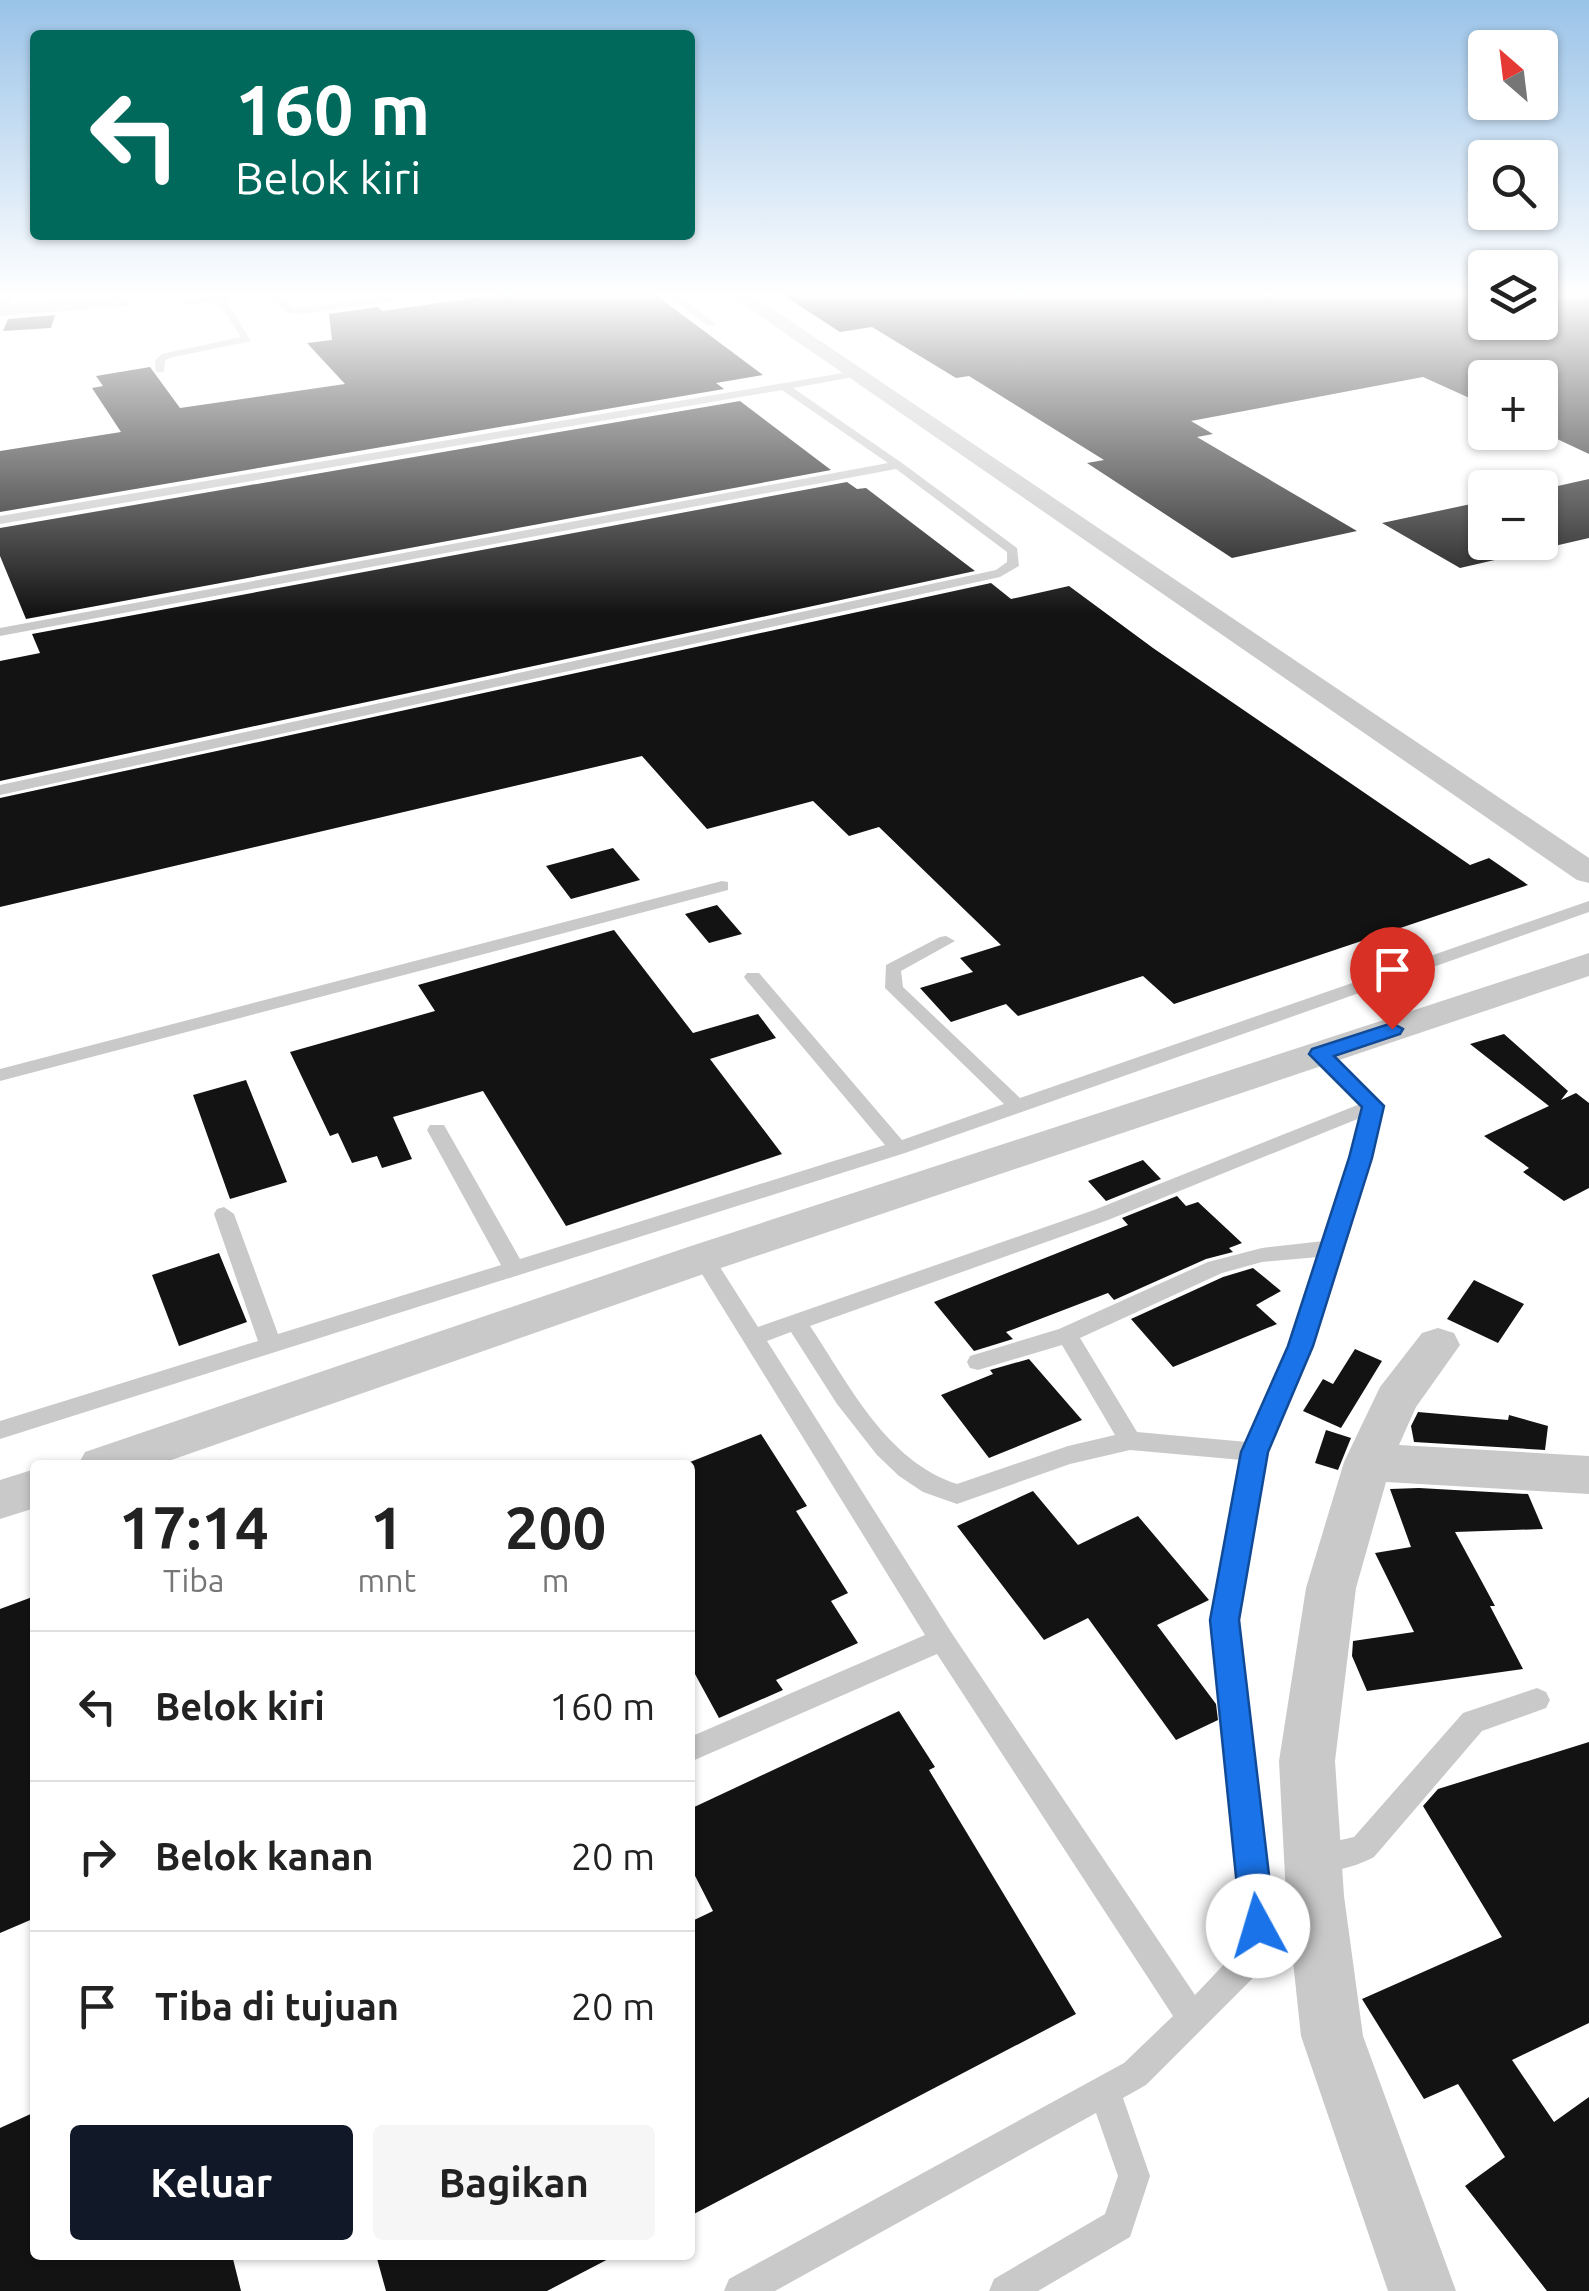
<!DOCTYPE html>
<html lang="id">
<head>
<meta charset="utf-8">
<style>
	body { margin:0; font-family:Ubuntu,sans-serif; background:#f6f6f6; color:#222; height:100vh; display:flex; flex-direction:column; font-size:38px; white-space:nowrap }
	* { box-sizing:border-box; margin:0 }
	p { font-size:32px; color:#767676 }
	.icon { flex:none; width:55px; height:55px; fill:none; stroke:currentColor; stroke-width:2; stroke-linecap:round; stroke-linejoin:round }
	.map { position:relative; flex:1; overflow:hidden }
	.drawer { position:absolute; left:30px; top:1460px; width:665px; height:800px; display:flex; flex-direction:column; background:#fff; border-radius:10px; box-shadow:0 2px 8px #0004 }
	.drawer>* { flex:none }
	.guide { position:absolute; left:30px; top:30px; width:665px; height:210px; border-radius:10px; box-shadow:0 2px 8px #0004; background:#00695c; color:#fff; overflow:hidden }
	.needle { width:65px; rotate:332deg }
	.controls { position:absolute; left:1468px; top:30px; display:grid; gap:20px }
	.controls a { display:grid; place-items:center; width:90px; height:90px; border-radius:10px; background:#fff; box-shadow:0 2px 8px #0004; font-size:50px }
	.pin { position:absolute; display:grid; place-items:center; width:85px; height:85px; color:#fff; margin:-102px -42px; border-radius:50% 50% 50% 0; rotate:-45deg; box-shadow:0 0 10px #0007 }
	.pin .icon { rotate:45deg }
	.me { position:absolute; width:110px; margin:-55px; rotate:354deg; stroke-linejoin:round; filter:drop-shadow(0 0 8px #0008) }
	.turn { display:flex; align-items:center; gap:35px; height:210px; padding:0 40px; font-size:45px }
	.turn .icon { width:130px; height:130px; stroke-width:2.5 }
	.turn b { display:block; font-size:70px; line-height:85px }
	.eta { display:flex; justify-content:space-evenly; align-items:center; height:170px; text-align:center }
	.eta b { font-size:60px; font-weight:700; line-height:70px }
	.button { display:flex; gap:20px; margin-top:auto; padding:20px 40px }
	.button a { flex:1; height:115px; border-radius:10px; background:#111827; color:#fff; font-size:40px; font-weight:700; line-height:115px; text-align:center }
	.button a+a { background:#f6f6f6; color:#222 }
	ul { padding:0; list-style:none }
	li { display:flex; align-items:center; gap:30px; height:150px; padding:0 40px; border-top:2px solid #e0e0e0 }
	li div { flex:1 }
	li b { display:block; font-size:38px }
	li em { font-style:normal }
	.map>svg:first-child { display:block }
	.building { fill:#131313 }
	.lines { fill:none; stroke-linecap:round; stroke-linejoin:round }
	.lane { fill:#c9c9c9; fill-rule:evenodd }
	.street { fill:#c9c9c9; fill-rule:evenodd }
	.secondary { fill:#b6b6b6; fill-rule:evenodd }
	.route { fill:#1a73e8; stroke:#114b97; stroke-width:2.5 }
</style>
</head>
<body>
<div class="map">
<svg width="1589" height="2291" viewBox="0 0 1589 2291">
	<rect width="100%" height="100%" fill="#fff"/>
	<path class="building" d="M509,293H653L763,375L716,383L724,389L0,512V451L121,432L92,388L103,386L96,376L150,367L180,408L345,384L307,343L332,340L329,314L378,307L382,311Z
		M780,293H1485V322H1540V293H1589V454L1540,431V378H1485V405L1423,377L1191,421L1213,434L1197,437L1357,531L1232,558L1087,463L1104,460L969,376L956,378L872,327L840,332Z
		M55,315L51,328L3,331L8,319Z
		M740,401L831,470L26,619L0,556V528Z
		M1589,479V538L1460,568L1382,523L1485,501V542H1540V490Z
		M847,482L857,489L866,488L975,571L0,781V661L40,653L32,634Z
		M991,583L1011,599L1069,586L1153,648L1470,865L1489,858L1528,885L1174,1004L1143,976L1018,1016L1006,1004L951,1022L920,988L973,972L960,958L1001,945L879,827L849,836L813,801L707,829L642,756L0,907V798Z
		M613,848L640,880L571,899L546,866Z
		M717,905L742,934L709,943L685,914Z
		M614,930L693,1033L758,1014L776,1038L710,1059L782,1154L566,1226L483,1091L393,1117L412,1159L382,1168L377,1156L352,1163L338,1133L330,1136L290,1052L435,1011L418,985Z
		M1504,1034L1568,1091L1561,1100L1576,1093L1589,1103V1188L1564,1201L1523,1172L1529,1168L1484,1136L1549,1106L1470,1044Z
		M246,1080L287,1182L230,1199L193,1095Z
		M1143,1160L1161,1179L1106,1201L1088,1181Z
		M1177,1196L1186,1206L1198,1202L1242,1243L1229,1248L1233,1252L1206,1259L1114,1300L1108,1293L1006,1332L1013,1339L974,1351L934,1302L1128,1225L1122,1218Z
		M219,1253L247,1322L179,1346L152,1275Z
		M1253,1268L1281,1291L1256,1305L1277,1324L1173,1367L1131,1319L1223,1277Z
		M1474,1280L1524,1304L1498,1343L1447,1319Z
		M1355,1349L1382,1361L1341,1428L1303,1411L1323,1379L1333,1384Z
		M1029,1359L1082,1420L989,1458L941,1395L993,1374L990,1370Z
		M1418,1412L1508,1420L1509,1415L1548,1426L1545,1450L1414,1442L1411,1426Z
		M1326,1430L1351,1438L1338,1470L1315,1463Z
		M761,1434L807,1506L796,1511L848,1593L831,1601L858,1643L776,1680L783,1690L719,1718L690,1665V1462Z
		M1419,1488L1528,1494L1543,1529L1455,1532L1495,1606H1490L1523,1669L1367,1691L1352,1656L1353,1641L1414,1632L1375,1553L1411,1547L1390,1489Z
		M1033,1491L1078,1545L1138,1516L1209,1600L1157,1625L1216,1704L1218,1720L1176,1740L1088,1618L1044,1640L957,1526Z
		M35,1596V1918L0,1933V1609Z
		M899,1711L935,1767L929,1770L1076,2014L690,2216V1922L713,1911L690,1866V1809Z
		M1589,1742V2023L1512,2060L1554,2122L1589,2097V2291H1547L1465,2186L1505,2157L1458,2084L1424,2099L1362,1999L1502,1937L1423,1806L1438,1789Z
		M35,2112V2255H232L241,2291H0V2128Z
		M376,2255H616L547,2291H386Z"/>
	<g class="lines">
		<path class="lane" d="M230,293H260L226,300L251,341L169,358L165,361L164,372H156L155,360L162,354L241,337L217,301L183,305L178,302Z
			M265,293H276L293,308L419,293H448L303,314L288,313Z
			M664,293H675L716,324L708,326Z
			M855,371L860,374L859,376L793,388L902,463L1017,548L1019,566L1000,577L0,795V785L996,570L1007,562V552L896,469L0,636V628L888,463L782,390L0,524V516Z
			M722,881L728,882V890L0,1081V1069Z
			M1589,901V912L905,1153L0,1439V1421L258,1341L214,1214L217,1209L224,1207L234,1214L278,1334L501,1265L427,1130L430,1125H444L520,1259L885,1145L747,981L744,977L747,973H759L902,1140L1004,1104L885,988L886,965L940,937L946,936L955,941L901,971L903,987L1020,1098Z
			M1319,1047L1326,1049L1383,1106L1371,1158L1312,1346L1267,1452L1237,1620L1273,1926L1252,1979L1146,2085L1123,2098L1150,2176L1130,2237L1038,2291H989L994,2279L1105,2214L1118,2176L1096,2113L775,2291H724L729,2279L1124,2063L1173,2016L937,1654L690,1762V1737L925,1635L692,1258L695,1253H711L758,1327L1094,1210L1360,1104L1312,1057L1310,1053L1312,1049ZM1360,1118L1324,1241L1262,1248L1208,1262L1059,1329L970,1356L967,1362L970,1368L978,1370L1062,1345L1115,1435L1068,1446L957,1484C886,1461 849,1384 810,1326L1108,1220ZM1319,1257L1290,1346L1247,1442L1137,1432L1080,1338L1222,1273L1262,1262ZM791,1332L837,1404L877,1455L899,1476L923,1492L957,1504L1070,1464L1130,1450L1242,1460L1211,1620L1243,1926L1230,1958L1195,1995L951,1632L767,1341Z
			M1537,1688L1546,1692L1550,1700L1546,1708L1482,1731L1374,1857C1355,1867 1326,1876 1305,1868L1301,1858L1305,1848L1354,1837L1463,1713Z"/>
		<path class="street" d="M727,293H749L1589,858V883L1577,880Z
			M121,296L131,302L128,306L0,316V304Z
			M1589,953V976L718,1269L157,1465H78L85,1452L688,1247Z
			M1438,1328L1454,1333L1460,1345L1416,1407L1399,1445L1589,1456V1494L1386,1482L1356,1588L1335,1761L1344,1896L1363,2036L1456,2291H1388L1301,2036L1286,1896L1279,1761L1306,1588L1344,1462L1380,1387L1422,1333Z
			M35,1469V1508L0,1519V1480Z"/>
		<path class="secondary" d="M0,293H14L9,302L0,304Z"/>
	</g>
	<linearGradient id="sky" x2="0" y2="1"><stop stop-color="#9ac3e8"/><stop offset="0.48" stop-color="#fff"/><stop offset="1" stop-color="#fff" stop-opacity="0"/></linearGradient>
	<rect width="1589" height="614" fill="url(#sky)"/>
	<path class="route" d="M1392,1023L1403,1029L1400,1034L1334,1056L1384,1106L1372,1158L1313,1346L1268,1452L1239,1620L1275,1926L1270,1938L1258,1942L1246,1938L1241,1926L1210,1620L1241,1452L1288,1346L1349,1158L1362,1107L1309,1054L1312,1049Z"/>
</svg>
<div class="controls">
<a><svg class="needle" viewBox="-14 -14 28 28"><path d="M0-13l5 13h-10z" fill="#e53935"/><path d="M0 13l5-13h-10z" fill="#767676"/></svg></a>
<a><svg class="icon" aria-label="search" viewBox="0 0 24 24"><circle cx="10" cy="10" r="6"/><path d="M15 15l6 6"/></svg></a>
<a><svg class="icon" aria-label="layers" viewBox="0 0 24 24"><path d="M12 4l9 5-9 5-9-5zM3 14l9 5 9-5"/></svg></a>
<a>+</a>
<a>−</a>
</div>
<div class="pin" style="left:1392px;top:1029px;background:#d93025"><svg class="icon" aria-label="arrive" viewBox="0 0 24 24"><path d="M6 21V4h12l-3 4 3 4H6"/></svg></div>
<svg class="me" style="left:1258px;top:1926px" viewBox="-20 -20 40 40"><circle r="19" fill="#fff"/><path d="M0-13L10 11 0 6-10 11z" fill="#1a73e8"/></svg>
<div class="guide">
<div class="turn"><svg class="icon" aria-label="left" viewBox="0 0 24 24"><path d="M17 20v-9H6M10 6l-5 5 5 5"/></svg><div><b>160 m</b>Belok kiri</div></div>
</div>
<section class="drawer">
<div class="eta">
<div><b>17:14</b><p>Tiba</p></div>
<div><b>1</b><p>mnt</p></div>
<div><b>200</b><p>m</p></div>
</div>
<ul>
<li><svg class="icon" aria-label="left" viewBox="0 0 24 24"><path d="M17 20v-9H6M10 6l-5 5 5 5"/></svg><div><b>Belok kiri</b></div><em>160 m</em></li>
<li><svg class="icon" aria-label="right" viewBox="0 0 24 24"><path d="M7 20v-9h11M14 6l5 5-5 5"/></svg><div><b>Belok kanan</b></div><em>20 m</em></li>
<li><svg class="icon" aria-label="arrive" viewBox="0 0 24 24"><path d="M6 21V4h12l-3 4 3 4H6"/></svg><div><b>Tiba di tujuan</b></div><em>20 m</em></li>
</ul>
<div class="button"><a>Keluar</a><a>Bagikan</a></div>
</section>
</div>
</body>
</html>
